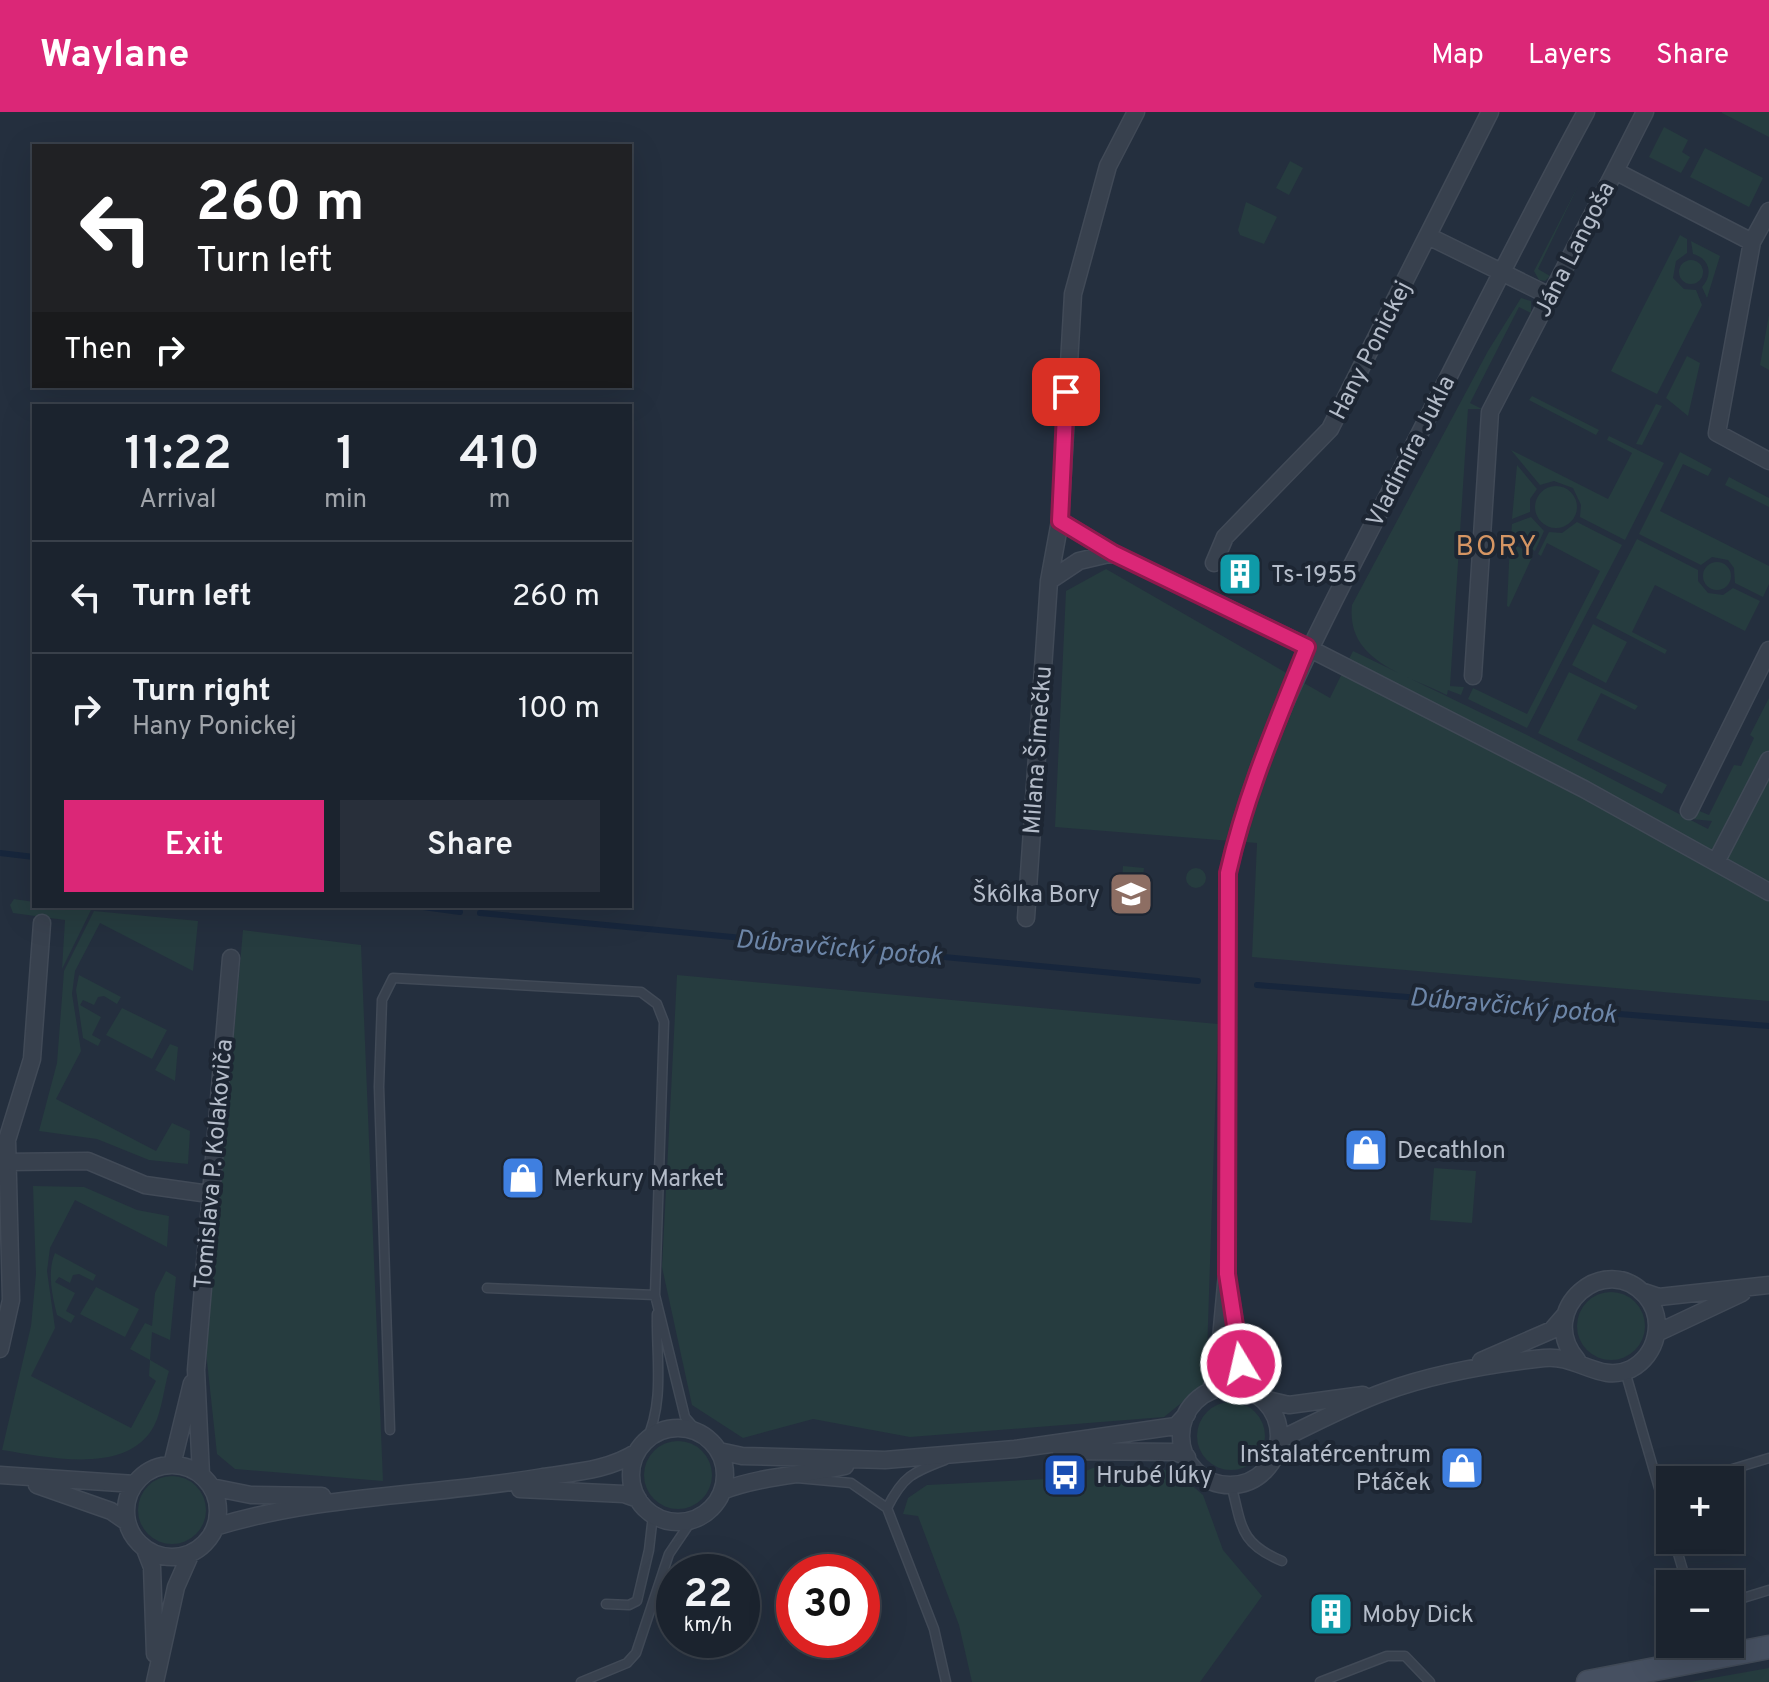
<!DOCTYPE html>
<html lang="en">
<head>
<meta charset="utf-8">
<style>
	body { margin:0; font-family:Overpass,sans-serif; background:#282f3a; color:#f1f3f6; height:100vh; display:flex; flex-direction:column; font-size:30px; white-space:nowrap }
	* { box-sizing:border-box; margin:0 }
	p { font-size:26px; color:#a0a4aa }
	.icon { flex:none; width:44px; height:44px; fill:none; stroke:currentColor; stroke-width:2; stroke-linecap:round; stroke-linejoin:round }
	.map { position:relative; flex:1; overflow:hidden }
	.side { position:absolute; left:32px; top:292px; width:600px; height:504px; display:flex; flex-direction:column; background:#1b232e; border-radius:0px; box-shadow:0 8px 32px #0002,0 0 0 2px #39404a }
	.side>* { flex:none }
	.guide { position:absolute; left:32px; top:32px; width:600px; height:244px; border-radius:0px; box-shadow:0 8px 32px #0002,0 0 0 2px #39404a; background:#202124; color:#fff; overflow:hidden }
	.buttons { position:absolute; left:1656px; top:1354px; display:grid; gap:16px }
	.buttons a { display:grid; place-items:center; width:88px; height:88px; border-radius:0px; background:#1b232e; box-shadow:0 8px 32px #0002,0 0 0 2px #39404a; font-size:40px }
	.speed { position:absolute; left:656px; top:1442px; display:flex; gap:16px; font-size:40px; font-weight:700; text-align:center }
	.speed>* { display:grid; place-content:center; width:104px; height:104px; border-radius:50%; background:#1b232e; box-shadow:0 8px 32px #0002,0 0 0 2px #39404a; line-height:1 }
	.speed small { font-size:20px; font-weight:400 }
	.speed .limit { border:12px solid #d22; background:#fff; color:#111 }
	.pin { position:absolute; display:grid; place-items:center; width:68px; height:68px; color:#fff; margin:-34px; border-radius:16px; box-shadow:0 4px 12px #0006 }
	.me { position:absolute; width:88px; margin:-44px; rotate:351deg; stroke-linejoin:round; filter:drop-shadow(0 0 6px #0008) }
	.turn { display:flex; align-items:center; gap:28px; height:168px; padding:0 32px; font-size:36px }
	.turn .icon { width:104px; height:104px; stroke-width:2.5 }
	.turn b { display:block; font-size:56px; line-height:68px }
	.then { display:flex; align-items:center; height:76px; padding:0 32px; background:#0003; gap:16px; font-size:30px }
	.eta { display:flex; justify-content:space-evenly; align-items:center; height:136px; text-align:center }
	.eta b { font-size:48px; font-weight:600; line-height:56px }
	.button { display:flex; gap:16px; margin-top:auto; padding:16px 32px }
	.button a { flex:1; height:92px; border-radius:0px; background:#db2777; color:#fff; font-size:32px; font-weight:600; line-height:92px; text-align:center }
	.button a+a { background:#282f3a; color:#f1f3f6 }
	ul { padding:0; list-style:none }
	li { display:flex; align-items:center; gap:24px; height:112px; padding:0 32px; border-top:2px solid #39404a }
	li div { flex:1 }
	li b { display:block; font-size:30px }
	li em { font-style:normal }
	header { display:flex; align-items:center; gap:48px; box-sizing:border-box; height:112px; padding:0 40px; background:#db2777; color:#fff }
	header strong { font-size:38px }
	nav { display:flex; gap:44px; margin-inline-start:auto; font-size:28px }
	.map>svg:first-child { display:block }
	.green { fill:#263c3f }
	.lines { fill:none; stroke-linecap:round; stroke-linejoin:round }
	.stream { stroke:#17263c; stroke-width:6 }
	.lane-casing { stroke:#414a57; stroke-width:11 }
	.street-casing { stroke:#414a57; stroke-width:19 }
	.secondary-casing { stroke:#414a57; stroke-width:25 }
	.lane { stroke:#38414e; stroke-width:8 }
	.street { stroke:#38414e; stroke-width:16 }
	.secondary { stroke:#465061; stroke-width:22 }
	.route-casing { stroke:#8e194d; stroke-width:20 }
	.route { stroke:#db2777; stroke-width:14 }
	.labels { text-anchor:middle; stroke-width:8; stroke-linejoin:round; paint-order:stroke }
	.street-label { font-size:24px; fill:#b4bcc9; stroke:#1d2633 }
	.poi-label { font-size:24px; fill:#b4bcc9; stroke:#1d2633; text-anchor:start }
	.water-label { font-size:26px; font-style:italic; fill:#6d86a8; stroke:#1d2633 }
	.quarter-label { font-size:28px; letter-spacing:2px; fill:#d59563; stroke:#1d2633 }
</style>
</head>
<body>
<header>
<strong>Waylane</strong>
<nav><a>Map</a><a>Layers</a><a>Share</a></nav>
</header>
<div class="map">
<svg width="1769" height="1570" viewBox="0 0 1769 1570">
	<rect width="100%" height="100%" fill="#242f3e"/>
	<path class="green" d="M1769,0V25L1722,1V0Z
		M1664,15L1688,28L1682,40L1690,45L1681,61L1649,45Z
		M1705,36L1763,66L1749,95L1690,65Z
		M1290,49L1303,56L1289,83L1276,76Z
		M1578,74L1538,157L1550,164L1545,169L1539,168L1534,159Z
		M1246,90L1277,105L1264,132L1240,123L1238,118Z
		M1680,123L1687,127V141L1676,149L1673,166L1684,177L1696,178L1702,193L1657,282L1611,259Z
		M1691,129L1720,144L1707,186L1702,175C1714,162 1709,146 1693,142Z
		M1679 160a12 12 0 1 1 24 0a12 12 0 1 1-24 0Z
		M1521,186L1531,189V201L1519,195L1470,291L1482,297H1468L1450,574L1464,575L1461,583L1448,578L1447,583C1405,562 1346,549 1352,493L1488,239Z
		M1769,203V258L1760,253Z
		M1687,244L1700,251L1688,304L1666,286Z
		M1532,284L1599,318L1596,323L1529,288Z
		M1656,292L1662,294L1642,333L1636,332Z
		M1609,324L1664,351L1625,428L1580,405L1581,393L1573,376L1554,369L1540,373L1511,338L1608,387L1632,341L1607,328Z
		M1680,340L1712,357L1708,364L1683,352L1660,399L1769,454V472L1763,485L1735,471L1734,456L1728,448L1712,445L1701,453L1639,422Z
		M1517,353L1537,377L1530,387V400L1512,407Z
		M1729,365L1769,386V395L1725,373Z
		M1535 395a21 21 0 1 1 42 0a21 21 0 1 1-42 0Z
		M1531,405L1544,419L1535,439L1511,425L1512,412Z
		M1577,410L1622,433L1527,616L1468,587L1473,576L1527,602L1600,459L1547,431L1541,444L1538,442L1549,420L1562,421Z
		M1637,427L1698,458V469L1708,481L1723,483L1733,476L1760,489L1745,519L1655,473L1632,520L1667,538L1665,542L1596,506Z
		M1510,430L1533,443L1509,495L1507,494Z
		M1703 464a14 14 0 1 1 28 0a14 14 0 1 1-28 0Z
		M1106,457L1330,586L1353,539L1527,623L1708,717L1712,709L1691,707L1697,698L1709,703L1734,653L1741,654L1754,626L1750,623L1769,586V889L1252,845L1257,731L1055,715L1066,479Z
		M1593,512L1627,530L1606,571L1572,553Z
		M1569,560L1638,594L1635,598L1601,581L1577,628L1667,673L1662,682L1538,621Z
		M1123,754L1144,756L1142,771L1122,769Z
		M1186 766a10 10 0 1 1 20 0a10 10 0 1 1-20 0Z
		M14,787L34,790V794L91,798L62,857L65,808L13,801L10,793Z
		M94,799L198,809L193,859L100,811L75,859L72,882L81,939L56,987L156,1039L172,1011L190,1019L188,1052L149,1048L97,1027L39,1019L57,951L64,859Z
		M243,818L361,833L383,1369L235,1357L217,1342L206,1240Z
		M79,863L121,885L117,892L104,884L98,885L94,893L83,888L80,893L101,905L92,923L101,928L98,934L83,926L76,878Z
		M677,863L1218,912L1206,1271L1164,1305L910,1325L813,1307L743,1326L692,1293L662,1155Z
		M122,896L167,918L152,947L106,923Z
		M170,932L178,935L175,969L155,958Z
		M1434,1056L1476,1059L1472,1111L1430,1108Z
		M33,1074L84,1075L137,1098L169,1104L167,1135L75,1088L50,1136L47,1159L55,1216L31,1264L131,1316L156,1269L149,1264L150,1248L130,1237L145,1211L152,1214L155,1181L166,1159L176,1165L170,1228L152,1220L150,1248L169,1259C164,1275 162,1299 154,1314C127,1364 48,1345 2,1338L31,1214L36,1162Z
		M55,1141L96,1163L93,1169L79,1162L73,1163L70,1171L59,1165L55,1170L75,1181L66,1199L75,1204L71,1211L57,1203C52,1183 47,1159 55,1141Z
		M96,1175L139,1197L125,1225L80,1202Z
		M1577 1214a34 34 0 1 1 68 0a34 34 0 1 1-68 0Z
		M1197 1324a34 34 0 1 1 68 0a34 34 0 1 1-68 0Z
		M644 1363a34 34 0 1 1 68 0a34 34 0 1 1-68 0Z
		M1098,1354L1162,1357L1181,1364L1203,1383L1223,1438L1262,1484L1200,1570H972L959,1513L918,1404L903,1402L908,1386L927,1373L1068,1366Z
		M138 1398a34 34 0 1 1 68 0a34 34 0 1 1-68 0Z
		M1769,1556V1570H1690Z"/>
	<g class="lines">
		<path class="stream" d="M0,741L34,745
			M416,794L460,800
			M480,801L1198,869
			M1257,873L1769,914"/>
		<g class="lane-casing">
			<path id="lane" d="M487,1176L655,1183
				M1625,1259L1670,1414
				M390,1318L379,975L382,888L393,866L641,880L657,892L664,910L655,1183L685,1305L698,1320
				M646,1329C665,1290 656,1244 657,1202
				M797,1366L851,1371L887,1396L934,1517L946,1570
				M1696,1368L1769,1346
				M1231,1372C1242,1414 1239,1431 1282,1449
				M887,1396C903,1364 913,1360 945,1348
				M1674,1428L1687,1472
				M1730,1490L1769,1478
				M606,1492L629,1493L637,1489L649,1438L653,1403
				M581,1570L627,1551L636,1541L669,1442L692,1408
				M1320,1570L1387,1544H1405L1430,1570"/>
		</g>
		<g class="street-casing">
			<path id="street" d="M1615,59L1645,0
				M1428,124L1550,184
				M1752,130L1769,99
				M1060,409L1113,441L1285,524L1584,677L1769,780
				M1214,451L1225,425L1330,317L1490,0
				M1049,469L1079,449L1113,441
				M1473,564L1490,300L1615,59L1752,130L1717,321L1769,349
				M1689,699L1769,538
				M1716,750L1769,648
				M1026,806L1049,469L1060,409L1073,182L1108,54L1136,0
				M6,1050L88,1049L145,1073L209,1082
				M1641,1179L1659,1185L1769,1173
				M1231,1187L1241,1252L1250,1279
				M1657,1221L1742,1181
				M0,1237L11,1188L7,1028L32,947L42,811
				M1481,1249L1552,1218L1565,1203
				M1181 1324a49 49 0 1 1 98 0a49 49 0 1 1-98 0Z
				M1210,1279L1218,1259L1227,1162L1228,761C1259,625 1320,516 1383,393C1451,262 1515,130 1586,0
				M1263,1287L1289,1293L1363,1283
				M631 1363a47 47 0 1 1 94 0a47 47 0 1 1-94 0Z
				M1279,1328C1313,1312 1348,1293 1384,1280C1435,1261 1490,1252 1544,1246C1577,1242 1600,1272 1631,1257C1657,1243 1666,1208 1646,1184C1606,1137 1534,1198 1577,1248
				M719,1339L742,1344L885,1348L1015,1337L1176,1314L1187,1302
				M1061,1339L1176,1340L1187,1345
				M126 1399a46 46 0 1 1 92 0a46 46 0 1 1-92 0Z
				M172,1353L192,1271
				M0,1363L135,1372
				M201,1363L196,1258L231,846
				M37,1373L111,1399L127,1410
				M211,1375L251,1383L322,1384
				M520,1377L624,1382L638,1387
				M722,1379C760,1364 804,1363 845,1354
				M215,1415C322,1382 434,1384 543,1365C576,1360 609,1358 637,1340
				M145,1437L152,1455L155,1542
				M155,1570L176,1475L191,1441"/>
		</g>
		<g class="secondary-casing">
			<path id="secondary" d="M1588,1570L1769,1535"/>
		</g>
		<use href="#lane" class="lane"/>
		<use href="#street" class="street"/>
		<use href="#secondary" class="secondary"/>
	</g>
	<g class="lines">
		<g class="route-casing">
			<path id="route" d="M1066,280L1060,409L1113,441L1307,535C1277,610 1246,681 1228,761L1227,1162L1241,1252"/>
		</g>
		<use href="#route" class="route"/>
	</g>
	<defs>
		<g id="building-square" transform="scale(2.3)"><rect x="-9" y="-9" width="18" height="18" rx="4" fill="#0f9aa8" stroke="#1d2633"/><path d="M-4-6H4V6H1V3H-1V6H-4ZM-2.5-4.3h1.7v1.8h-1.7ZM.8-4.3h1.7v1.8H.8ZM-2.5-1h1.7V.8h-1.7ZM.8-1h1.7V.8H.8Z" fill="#fff"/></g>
		<g id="school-square" transform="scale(2.3)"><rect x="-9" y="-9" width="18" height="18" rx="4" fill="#8d6e63" stroke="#1d2633"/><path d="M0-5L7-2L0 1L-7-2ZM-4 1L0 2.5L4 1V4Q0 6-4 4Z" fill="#fff"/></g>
		<g id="shop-square" transform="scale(2.3)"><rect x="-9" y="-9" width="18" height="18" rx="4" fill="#3f7fe0" stroke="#1d2633"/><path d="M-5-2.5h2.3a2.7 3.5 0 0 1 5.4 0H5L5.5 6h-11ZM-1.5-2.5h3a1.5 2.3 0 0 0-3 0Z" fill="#fff"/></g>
		<g id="bus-square" transform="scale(2.3)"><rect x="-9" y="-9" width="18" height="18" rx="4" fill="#1a4fb4" stroke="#1d2633"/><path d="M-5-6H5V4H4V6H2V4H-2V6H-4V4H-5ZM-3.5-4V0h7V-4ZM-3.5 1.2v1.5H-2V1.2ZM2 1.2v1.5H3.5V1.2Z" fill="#fff"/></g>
	</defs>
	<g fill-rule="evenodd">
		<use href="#building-square" x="1240" y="462"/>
		<use href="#school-square" x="1131" y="782"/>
		<use href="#shop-square" x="1366" y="1038"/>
		<use href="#shop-square" x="523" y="1066"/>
		<use href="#shop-square" x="1462" y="1356"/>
		<use href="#bus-square" x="1065" y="1363"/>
		<use href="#building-square" x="1331" y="1502"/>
	</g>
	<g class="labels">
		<g class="street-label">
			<text transform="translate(1574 137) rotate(-63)" y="8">Jána Langoša</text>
			<text transform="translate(1370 238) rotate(-63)" y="8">Hany Ponickej</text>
			<text transform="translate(1410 339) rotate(-63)" y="8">Vladimíra Jukla</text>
			<text transform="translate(1037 638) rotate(-86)" y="8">Milana Šimečku</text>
			<text transform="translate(213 1052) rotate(-85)" y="8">Tomislava P. Kolakoviča</text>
		</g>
		<g class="poi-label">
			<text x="1271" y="470">Ts-1955</text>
			<text x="1100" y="790" text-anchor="end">Škôlka Bory</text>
			<text x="1397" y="1046">Decathlon</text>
			<text x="554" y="1074">Merkury Market</text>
			<text x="1431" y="1350" text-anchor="end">Inštalatércentrum<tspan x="1431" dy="28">Ptáček</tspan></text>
			<text x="1096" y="1371">Hrubé lúky</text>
			<text x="1362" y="1510">Moby Dick</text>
		</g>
		<g class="water-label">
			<text transform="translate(839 835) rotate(5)" y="9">Dúbravčický potok</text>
			<text transform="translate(1513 893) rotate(5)" y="9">Dúbravčický potok</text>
		</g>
		<g class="quarter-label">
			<text x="1497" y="443">BORY</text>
		</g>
	</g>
</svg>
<div class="buttons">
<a>+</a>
<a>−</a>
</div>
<div class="speed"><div>22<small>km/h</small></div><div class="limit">30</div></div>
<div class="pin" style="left:1066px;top:280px;background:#d93025"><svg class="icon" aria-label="arrive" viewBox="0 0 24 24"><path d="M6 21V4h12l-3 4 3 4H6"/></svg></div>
<svg class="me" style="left:1241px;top:1252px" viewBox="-20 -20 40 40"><circle r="17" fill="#db2777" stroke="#fff" stroke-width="3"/><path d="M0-11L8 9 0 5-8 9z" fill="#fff"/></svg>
<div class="guide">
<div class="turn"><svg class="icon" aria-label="left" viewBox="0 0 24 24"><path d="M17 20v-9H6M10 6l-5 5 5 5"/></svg><div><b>260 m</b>Turn left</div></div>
<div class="then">Then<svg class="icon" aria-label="right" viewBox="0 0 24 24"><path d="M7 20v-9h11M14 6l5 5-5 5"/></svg></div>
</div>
<section class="side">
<div class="eta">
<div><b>11:22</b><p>Arrival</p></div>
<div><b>1</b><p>min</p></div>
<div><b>410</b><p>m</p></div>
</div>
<ul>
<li><svg class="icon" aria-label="left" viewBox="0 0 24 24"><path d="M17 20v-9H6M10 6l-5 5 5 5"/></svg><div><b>Turn left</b></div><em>260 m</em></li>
<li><svg class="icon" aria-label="right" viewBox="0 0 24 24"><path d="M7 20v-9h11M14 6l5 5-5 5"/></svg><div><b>Turn right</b><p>Hany Ponickej</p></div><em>100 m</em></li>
</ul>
<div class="button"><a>Exit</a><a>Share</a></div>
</section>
</div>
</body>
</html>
